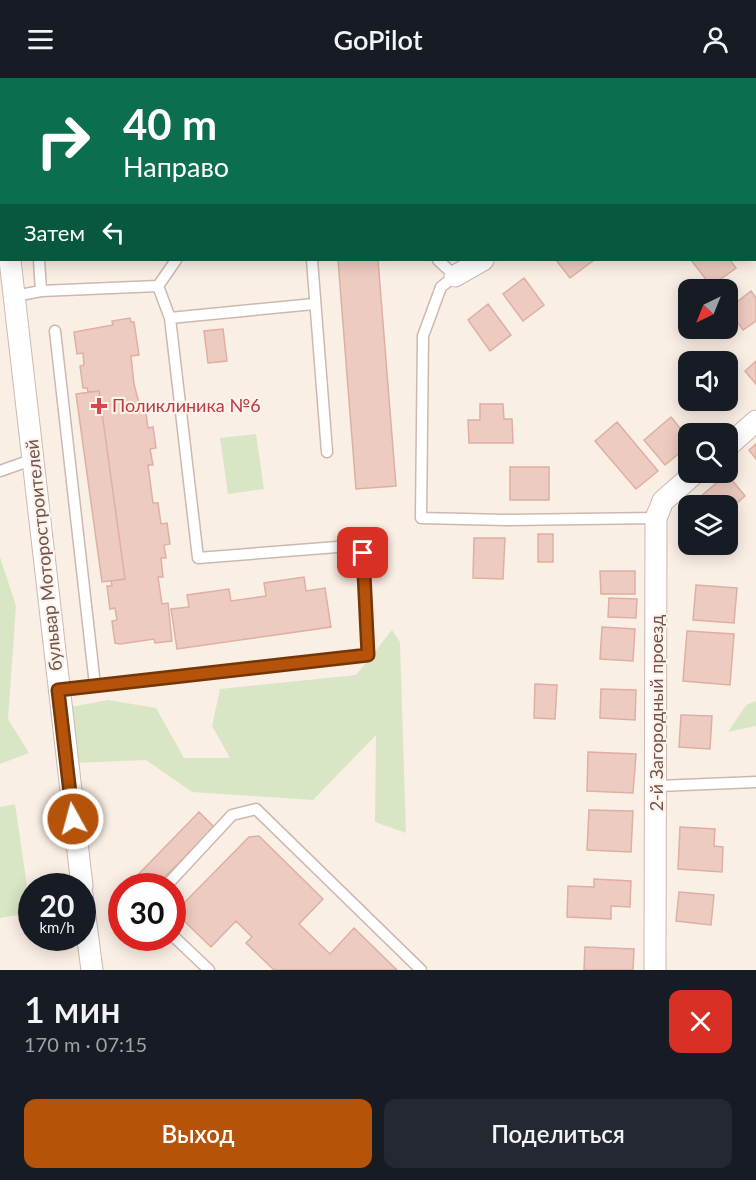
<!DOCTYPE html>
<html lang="ru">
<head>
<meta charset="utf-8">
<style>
	body { margin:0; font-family:Lato,sans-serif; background:#242831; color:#f1f3f6; height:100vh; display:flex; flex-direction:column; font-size:22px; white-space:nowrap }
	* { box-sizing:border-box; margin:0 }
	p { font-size:20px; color:#9ea1a6 }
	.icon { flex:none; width:33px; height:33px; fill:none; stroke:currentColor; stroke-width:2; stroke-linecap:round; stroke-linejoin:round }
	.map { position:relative; height:892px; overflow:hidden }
	.side { display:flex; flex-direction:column; background:#171b24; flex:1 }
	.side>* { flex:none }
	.top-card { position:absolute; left:0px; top:0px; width:756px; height:183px; box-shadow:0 3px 15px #0003; background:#0b6e4f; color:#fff; overflow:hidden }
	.needle { width:39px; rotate:223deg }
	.buttons { position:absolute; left:678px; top:201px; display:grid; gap:12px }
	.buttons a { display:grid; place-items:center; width:60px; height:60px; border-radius:12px; background:#171b24; box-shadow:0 3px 15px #0003; font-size:30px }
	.speed { position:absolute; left:18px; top:795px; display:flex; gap:12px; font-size:30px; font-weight:700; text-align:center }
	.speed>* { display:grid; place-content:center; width:78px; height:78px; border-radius:50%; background:#171b24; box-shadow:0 3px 15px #0003; line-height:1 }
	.speed small { font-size:15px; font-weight:400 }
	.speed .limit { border:9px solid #d22; background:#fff; color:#111 }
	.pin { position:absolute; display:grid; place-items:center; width:51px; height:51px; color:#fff; margin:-26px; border-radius:12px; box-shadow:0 3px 9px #0006 }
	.me { position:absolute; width:66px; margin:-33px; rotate:353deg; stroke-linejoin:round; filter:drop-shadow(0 0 4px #0008) }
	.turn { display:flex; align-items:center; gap:21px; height:126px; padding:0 24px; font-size:27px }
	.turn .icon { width:78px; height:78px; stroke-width:2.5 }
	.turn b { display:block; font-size:42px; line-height:51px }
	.then { display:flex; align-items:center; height:57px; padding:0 24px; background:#0003; gap:12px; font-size:22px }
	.round { display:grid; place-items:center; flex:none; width:63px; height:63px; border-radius:12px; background:#242831 }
	.headline { display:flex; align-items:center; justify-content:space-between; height:102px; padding:0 24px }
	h1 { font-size:36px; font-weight:600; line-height:45px }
	.primary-button { display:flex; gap:12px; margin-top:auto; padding:12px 24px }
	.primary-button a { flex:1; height:69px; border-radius:12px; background:#b45309; color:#fff; font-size:24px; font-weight:600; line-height:69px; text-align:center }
	.primary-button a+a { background:#242831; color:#f1f3f6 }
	header { display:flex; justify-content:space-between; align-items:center; height:78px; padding:0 24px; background:#171b24; font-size:27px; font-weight:600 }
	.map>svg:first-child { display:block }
	.green { fill:#d8e6c5 }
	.building { fill:#edcbc0; stroke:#deafa2; stroke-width:1.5 }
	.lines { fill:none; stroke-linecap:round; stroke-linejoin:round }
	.lane-casing { stroke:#cdb8b0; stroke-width:13 }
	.street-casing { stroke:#cdb8b0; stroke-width:23 }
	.secondary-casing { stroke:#cfb7ad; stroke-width:32 }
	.lane { stroke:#fff; stroke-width:10 }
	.street { stroke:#fff; stroke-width:21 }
	.secondary { stroke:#fff; stroke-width:30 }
	.route-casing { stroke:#753606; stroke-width:15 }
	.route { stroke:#b45309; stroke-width:10 }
	.health-dot { fill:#e0444e; stroke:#fdf3eb; stroke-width:2 }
	.labels { text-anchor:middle; stroke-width:4.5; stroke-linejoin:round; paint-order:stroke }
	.health-label { font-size:18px; fill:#be3a42; stroke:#fdf3eb; text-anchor:start }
	.street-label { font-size:18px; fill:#70544d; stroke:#fdf3eb }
</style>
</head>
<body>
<header><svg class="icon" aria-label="menu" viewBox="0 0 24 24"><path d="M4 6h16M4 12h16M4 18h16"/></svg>GoPilot<svg class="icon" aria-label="person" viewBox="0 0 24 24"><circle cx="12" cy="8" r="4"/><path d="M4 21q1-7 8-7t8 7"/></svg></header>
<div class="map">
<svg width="756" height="892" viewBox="0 0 756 892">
	<rect width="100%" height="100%" fill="#faefe5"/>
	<path class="green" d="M392,0H568L394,2Z
		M256,356L264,411L228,416L220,360Z
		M0,479L16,528L8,641L29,675L0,686Z
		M392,552L400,564L406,755L375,744L376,657L313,722L192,714L146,682L73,685L71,629L108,622L156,630L184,680H230L212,648L220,611L356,597Z
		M756,623V648L728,654L746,627Z
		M15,726L31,835L0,840V729Z"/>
	<path class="building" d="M338,182H378L396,408L356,411Z
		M556,182H594L570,200Z
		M691,182H730L736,190L711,208Z
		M524,200L544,227L523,243L503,216Z
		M751,213L756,220V243L743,252L728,231Z
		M488,226L511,257L490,273L468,242Z
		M130,240L131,244H134L139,277L131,278L134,306L140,329L145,328L148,350L153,349L156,370L150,371L153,387H148L153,425H158L161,446L167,445L170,466L164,467L166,480H161L163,499H158L162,526L168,525L172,563L155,565L154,561L120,566L115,565L112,543L117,542L115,530L110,531L107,508H112L111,503L125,501L99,313L88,314L87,310H83L80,288L84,287L83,275L77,276L74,254L113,247L112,243Z
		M223,251L227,283L208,285L204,253Z
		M756,283V306L745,293Z
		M99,313L125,501L102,504L76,316Z
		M480,326H503L504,341H512L513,365H469L468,342H480Z
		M671,339L688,360V368L665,387L644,362Z
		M617,344L658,393L636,411L595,363Z
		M756,366V381L749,372Z
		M510,389H549V422H510Z
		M727,396L745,418L728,433V428H695L693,425Z
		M538,456H553V484H538Z
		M474,460H505L503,501L473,500Z
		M600,493H635V516H601Z
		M304,499L306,513L325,510L331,549L177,571L171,531L189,529L187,517L229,511L231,523L266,518L264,505Z
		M696,507L737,510L734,545L693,542Z
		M609,520L637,521L636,540L608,539Z
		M602,549L635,551L633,583L600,581Z
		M687,553L734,556L730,607L683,603Z
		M535,606L557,607L555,641L534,640Z
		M601,611L636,612L635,642L600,640Z
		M681,637L712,638L710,671L679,669Z
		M588,674L636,676L633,715L587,713Z
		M589,732L633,733L631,774L587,772Z
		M199,734L214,749L156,808H127Z
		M680,749L715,751L714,768L723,769L722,794L678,791Z
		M259,758L323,821L299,846L330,876L354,850L397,892H274L246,865L252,859L236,843L211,869L180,839V829L249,759Z
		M594,801L631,803L630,829L611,828V841L567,839L568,808L594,809Z
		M679,814L714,817L711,847L676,843Z
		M585,869L634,871L633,892H584Z"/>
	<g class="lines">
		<g class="lane-casing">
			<path id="lane" d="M136,0V2
				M118,2L128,0
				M754,17L756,15
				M39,182L41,213
				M312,182L327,374
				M438,182L455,198L441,209L423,258L421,440L506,442L656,440
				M158,208L176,182
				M15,218L41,213L158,208L170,240L198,480L350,468L363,475L368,577L58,612
				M170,240L314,226
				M55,253L95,607
				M0,393L34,381
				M658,708L756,704
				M166,808L232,737L256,731L421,892
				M172,857L209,892"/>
		</g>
		<g class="street-casing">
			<path id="street" d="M651,2L652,0
				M0,97L2,109
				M10,182L82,808
				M455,198L483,182
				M728,368L756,343
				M82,816L92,892
				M655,892L656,440L663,423L696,394"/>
		</g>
		<g class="secondary-casing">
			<path id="secondary" d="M631,0L633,2
				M754,157L756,159"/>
		</g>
		<use href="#lane" class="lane"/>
		<use href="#street" class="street"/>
		<use href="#secondary" class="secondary"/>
	</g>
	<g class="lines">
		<g class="route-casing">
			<path id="route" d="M73,741L58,612L368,577L363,475"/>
		</g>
		<use href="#route" class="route"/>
	</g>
	<path class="health-dot" d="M96 319h6v6h6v6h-6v6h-6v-6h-6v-6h6z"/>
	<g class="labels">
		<g class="health-label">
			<text x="112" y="334">Поликлиника №6</text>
		</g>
		<g class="street-label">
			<text transform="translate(44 477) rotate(-96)" y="6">бульвар Моторостроителей</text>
			<text transform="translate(657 635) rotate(-90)" y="6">2-й Загородный проезд</text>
		</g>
	</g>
</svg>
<div class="buttons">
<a><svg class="needle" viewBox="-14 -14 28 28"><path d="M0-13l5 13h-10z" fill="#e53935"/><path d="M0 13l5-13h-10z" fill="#9ea1a6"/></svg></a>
<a><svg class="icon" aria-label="sound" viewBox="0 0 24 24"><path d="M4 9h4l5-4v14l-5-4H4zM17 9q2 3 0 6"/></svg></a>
<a><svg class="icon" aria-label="search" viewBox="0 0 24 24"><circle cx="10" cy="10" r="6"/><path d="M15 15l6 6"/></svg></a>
<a><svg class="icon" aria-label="layers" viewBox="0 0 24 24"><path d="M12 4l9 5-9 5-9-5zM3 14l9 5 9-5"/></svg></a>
</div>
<div class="speed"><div>20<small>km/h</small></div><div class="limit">30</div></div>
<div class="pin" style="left:363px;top:475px;background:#d93025"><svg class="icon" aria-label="arrive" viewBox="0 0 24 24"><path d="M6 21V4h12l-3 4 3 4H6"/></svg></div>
<svg class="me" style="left:73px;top:741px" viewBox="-20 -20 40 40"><circle r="17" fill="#b45309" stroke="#fff" stroke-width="3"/><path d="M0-11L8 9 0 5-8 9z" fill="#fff"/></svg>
<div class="top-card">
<div class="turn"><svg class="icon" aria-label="right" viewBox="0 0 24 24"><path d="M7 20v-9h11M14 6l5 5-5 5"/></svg><div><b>40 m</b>Направо</div></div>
<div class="then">Затем<svg class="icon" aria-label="left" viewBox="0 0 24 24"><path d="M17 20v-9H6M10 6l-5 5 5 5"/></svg></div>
</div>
</div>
<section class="side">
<div class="headline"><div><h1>1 мин</h1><p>170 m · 07:15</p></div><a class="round" style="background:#d93025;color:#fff"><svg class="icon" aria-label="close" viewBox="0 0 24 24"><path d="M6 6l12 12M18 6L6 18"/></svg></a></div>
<div class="primary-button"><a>Выход</a><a>Поделиться</a></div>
</section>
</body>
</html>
